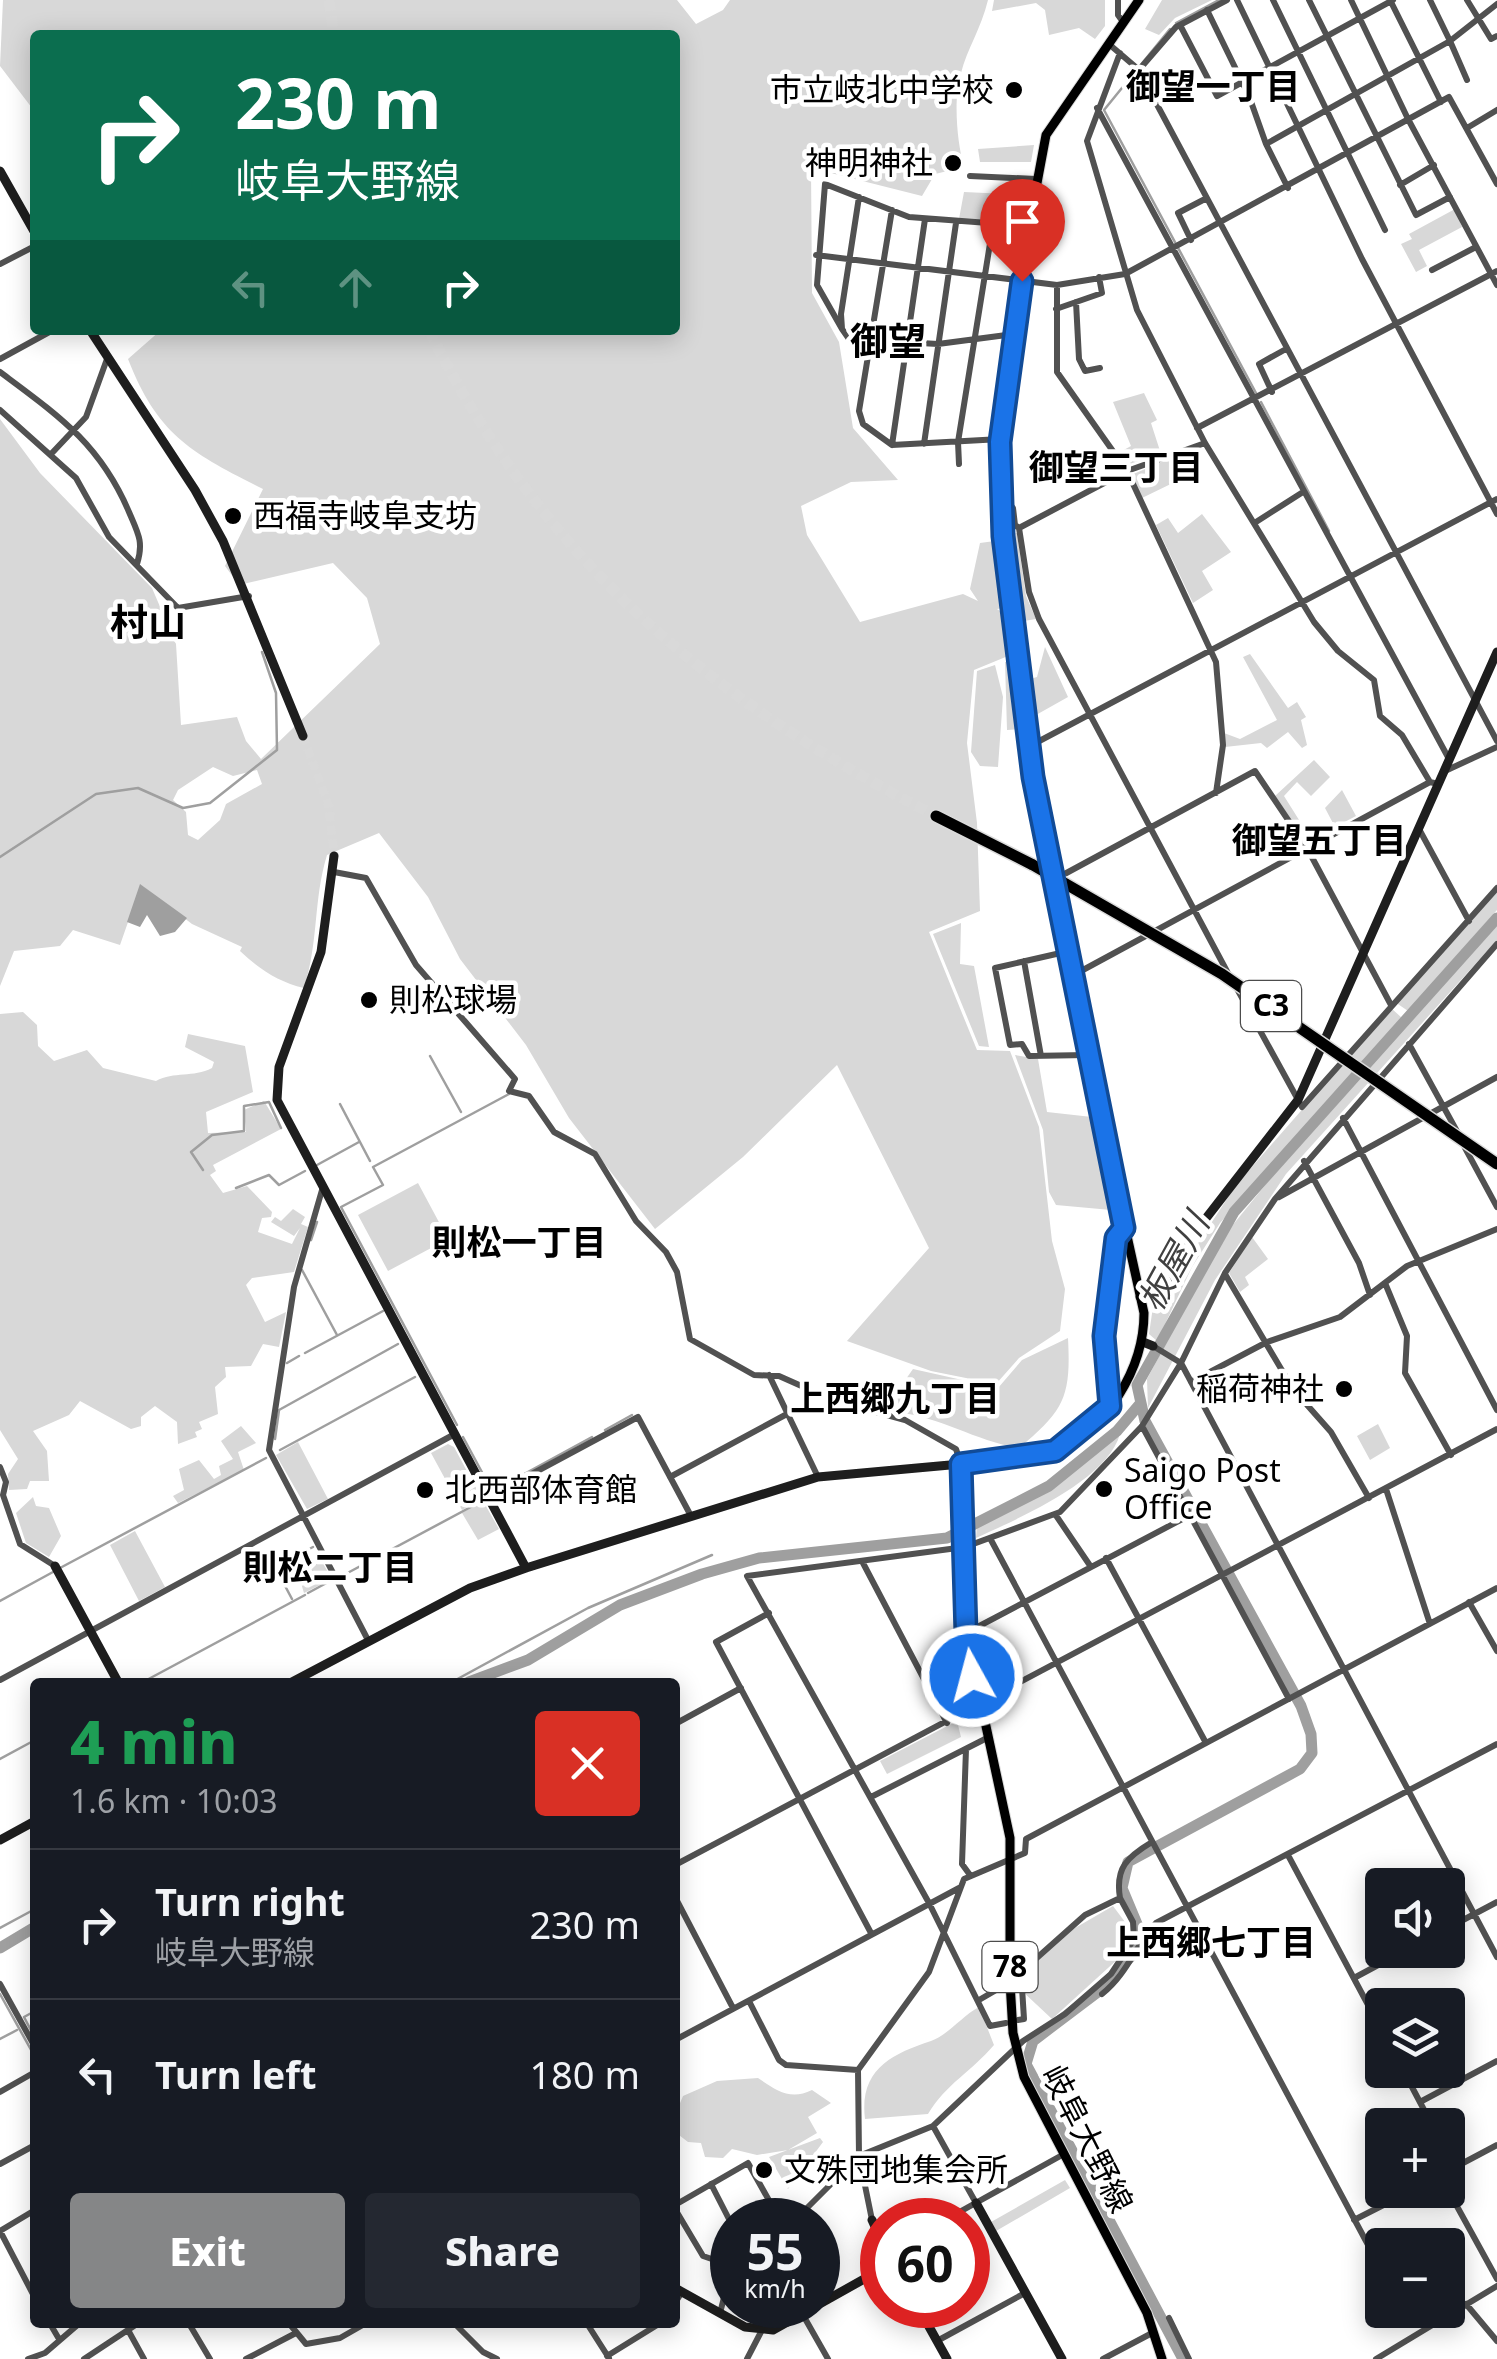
<!DOCTYPE html>
<html lang="en">
<head>
<meta charset="utf-8">
<style>
	body { margin:0; font-family:"Noto Sans","Noto Sans JP",sans-serif; background:#242831; color:#f1f3f6; height:100vh; display:flex; flex-direction:column; font-size:38px; white-space:nowrap }
	* { box-sizing:border-box; margin:0 }
	p { font-size:32px; color:#9ea1a6 }
	.icon { flex:none; width:55px; height:55px; fill:none; stroke:currentColor; stroke-width:2; stroke-linecap:round; stroke-linejoin:round }
	.map { position:relative; flex:1; overflow:hidden }
	.sheet { position:absolute; left:30px; top:1678px; width:650px; height:650px; display:flex; flex-direction:column; background:#171b24; border-radius:10px; box-shadow:0 5px 25px #0003 }
	.sheet>* { flex:none }
	.guide { position:absolute; left:30px; top:30px; width:650px; height:305px; border-radius:10px; box-shadow:0 5px 25px #0003; background:#0b6e4f; color:#fff; overflow:hidden }
	.tools { position:absolute; left:1365px; top:1868px; display:grid; gap:20px }
	.tools a { display:grid; place-items:center; width:100px; height:100px; border-radius:10px; background:#171b24; box-shadow:0 5px 25px #0003; font-size:50px }
	.speed { position:absolute; left:710px; top:2198px; display:flex; gap:20px; font-size:50px; font-weight:700; text-align:center }
	.speed>* { display:grid; place-content:center; width:130px; height:130px; border-radius:50%; background:#171b24; box-shadow:0 5px 25px #0003; line-height:1 }
	.speed small { font-size:25px; font-weight:400 }
	.speed .limit { border:15px solid #d22; background:#fff; color:#111 }
	.pin { position:absolute; display:grid; place-items:center; width:85px; height:85px; color:#fff; margin:-102px -42px; border-radius:50% 50% 50% 0; rotate:-45deg; box-shadow:0 0 10px #0007 }
	.pin .icon { rotate:45deg }
	.me { position:absolute; width:110px; margin:-55px; rotate:353deg; stroke-linejoin:round; filter:drop-shadow(0 0 8px #0008) }
	.turn { display:flex; align-items:center; gap:35px; height:210px; padding:0 40px; font-size:45px }
	.turn .icon { width:130px; height:130px; stroke-width:2.5 }
	.turn b { display:block; font-size:70px; line-height:85px }
	.lanes { display:flex; align-items:center; height:95px; padding:0 40px; background:#0003; justify-content:center; gap:50px; direction:ltr }
	.lanes .off { opacity:.35 }
	.round { display:grid; place-items:center; flex:none; width:105px; height:105px; border-radius:10px; background:#242831 }
	.summary { display:flex; align-items:center; justify-content:space-between; height:170px; padding:0 40px }
	h1 { font-size:60px; font-weight:800; line-height:75px; color:#1e9e55 }
	.cta { display:flex; gap:20px; margin-top:auto; padding:20px 40px }
	.cta a { flex:1; height:115px; border-radius:10px; background:#858687; color:#fff; font-size:40px; font-weight:800; line-height:115px; text-align:center }
	.cta a+a { background:#242831; color:#f1f3f6 }
	ul { padding:0; list-style:none }
	li { display:flex; align-items:center; gap:30px; height:150px; padding:0 40px; border-top:2px solid #363941 }
	li div { flex:1 }
	li b { display:block; font-size:38px }
	li em { font-style:normal }
	.map>svg:first-child { display:block }
	.green { fill:#d8d8d8; fill-rule:evenodd }
	.water { fill:#9f9f9f }
	.lines { fill:none; stroke-linecap:round; stroke-linejoin:round }
	.stream { stroke:#9f9f9f; stroke-width:2.5 }
	.river { stroke:#9f9f9f; stroke-width:11 }
	.secondary-tunnel { stroke:#d9d9d9; stroke-width:9; stroke-dasharray:9 4.5; stroke-linecap:butt }
	.highway-tunnel { stroke:#d9d9d9; stroke-width:11; stroke-dasharray:11 5.5; stroke-linecap:butt }
	.primary-casing { stroke:#dbdbdb; stroke-width:11 }
	.highway-casing { stroke:#dbdbdb; stroke-width:14 }
	.street { stroke:#515151; stroke-width:6 }
	.secondary { stroke:#1e1e1e; stroke-width:9 }
	.primary { stroke:#000; stroke-width:9 }
	.highway { stroke:#000; stroke-width:11 }
	.highway-bridge-casing { stroke:#dbdbdb; stroke-width:14; stroke-linecap:butt }
	.highway-bridge { stroke:#000; stroke-width:11 }
	.route-casing { stroke:#114b97; stroke-width:25 }
	.route { stroke:#1a73e8; stroke-width:18 }
	.poi-dot { fill:#000; stroke:#fff; stroke-width:4 }
	.labels { text-anchor:middle; stroke-width:9; stroke-linejoin:round; paint-order:stroke }
	.shield { fill:#fff; stroke:#4c4c4c; stroke-width:2.5 }
	.shield-label { font-size:30px; font-weight:bold; fill:#000 }
	.poi-label { font-size:32px; fill:#000; stroke:#fff; text-anchor:start }
	.street-label { font-size:32px; fill:#000; stroke:#fff }
	.neighbourhood-label { font-size:35px; font-weight:bold; fill:#000; stroke:#fff }
	.water-label { font-size:35px; font-style:italic; fill:#404040; stroke:#fff }
	.quarter-label { font-size:38px; font-weight:bold; fill:#000; stroke:#fff }
</style>
</head>
<body>
<div class="map">
<svg width="1497" height="2359" viewBox="0 0 1497 2359">
	<rect width="100%" height="100%" fill="#fff"/>
	<path class="green" d="M3,0H677L696,24L723,10L730,0H988C981,29 967,49 961,73C953,99 957,142 964,167L935,174L922,196L811,168L812,293L839,342L853,428L898,480L851,482L801,506L807,535L860,622L963,594L978,601L970,589L980,543L1002,540L1009,607L997,609L1003,613L1008,656L974,670L967,743L977,823L980,911L929,932L977,1050L1010,1051L1039,1127L1052,1241L1065,1289L1060,1331L1019,1358L996,1384L931,1371L847,1341L929,1248L837,1065L743,1157L655,1229L569,1118L526,1045L460,959L428,897L379,833L327,855C313,901 319,941 304,988C279,982 260,970 240,951L242,947L192,924L141,885L120,945L73,930L60,946L14,951L0,986V419L40,473L152,588L176,644L181,725L237,717L246,741L261,759L380,644L367,598L333,563L239,585L225,566L263,489C192,453 158,436 128,359L161,330H675V35H35V112L0,66ZM213,767L233,776L257,770L262,784L226,804L220,820L198,840L188,835L186,812L173,800L178,790Z
		M994,0H1105V26L1095,39L1079,28L1049,35L1045,10L1036,3L992,11Z
		M1162,0H1212L1175,18L1159,35L1145,29Z
		M1034,145L1031,162H980L978,149Z
		M964,192L1029,195L1024,225L959,219Z
		M1455,209L1462,227L1419,250L1427,266L1416,272L1401,244L1412,239L1409,234Z
		M1144,393L1157,420L1151,423L1161,454L1126,465L1120,452L1131,446L1113,402Z
		M1171,458L1181,479L1142,498L1131,475Z
		M1202,514L1231,552L1202,571L1213,590L1193,603L1156,525L1168,518L1178,533Z
		M1017,533L1026,596L1036,619L1018,622L1011,534Z
		M1045,647L1068,697L1036,715L1029,725L1023,681L1037,677Z
		M1250,654L1288,708L1297,702L1306,717L1301,720L1307,745L1302,748L1288,732L1267,748L1261,743L1225,747L1224,733L1240,739L1277,720L1243,657Z
		M1012,660L1020,729L1007,730L1005,662Z
		M995,665L1003,697L998,767L980,766L971,752L977,671Z
		M1314,760L1330,777L1311,796L1297,782L1284,796L1311,839L1307,842L1275,796Z
		M1342,790L1356,816L1335,827L1325,808Z
		M1497,891V910L1408,1011L1395,1002Z
		M961,923L960,964L974,966L989,1047L979,1046L933,934Z
		M1497,925V940L1286,1174L1215,1280L1148,1408L1147,1379L1223,1237L1280,1167Z
		M1391,1008L1402,1018L1220,1223L1192,1267L1157,1341L1149,1334L1154,1300L1167,1291L1236,1185Z
		M23,1012L37,1025L38,1046L54,1061L87,1050L103,1068L156,1081C174,1071 193,1078 212,1068L214,1062L185,1047L188,1034L245,1046L253,1092L206,1112L208,1133L246,1132L244,1110L264,1101L281,1129L213,1165L216,1171L210,1175L223,1193L247,1186L272,1212L271,1217L262,1218L258,1232L292,1244L300,1228L294,1236L271,1222L275,1217L281,1221L293,1209L305,1217L301,1224L308,1227L294,1272L252,1278L246,1285L265,1322L286,1312L279,1347L263,1344L251,1366L225,1367L226,1377L215,1387L218,1414L199,1422L202,1429L195,1432L197,1437L178,1444L177,1422L155,1406L141,1417V1426L131,1429L80,1401L69,1415L33,1431L47,1451L49,1481H30L27,1489L9,1490L8,1474L18,1459L0,1430V1014Z
		M1015,1055L1038,1059L1047,1112L1092,1117L1111,1210L1056,1205L1049,1192L1043,1130Z
		M418,1183L448,1239L388,1271L358,1215Z
		M1252,1237L1268,1259L1245,1277L1249,1285L1240,1292L1229,1273Z
		M1068,1338C1071,1396 1065,1410 1019,1448C976,1441 940,1417 897,1412L889,1403L913,1369L998,1388L1022,1360Z
		M1378,1424L1390,1448L1370,1460L1357,1436Z
		M241,1426L256,1443L238,1452L244,1470L178,1503L173,1496L184,1490L179,1469L199,1460L214,1479L221,1475L219,1466L233,1459L221,1441Z
		M1120,1434C1107,1481 1017,1519 976,1538L977,1523L1039,1496Z
		M298,1442L328,1499L307,1509L276,1455Z
		M448,1444L454,1447L482,1499L462,1510L431,1453Z
		M33,1497L36,1506L49,1508L61,1536L49,1557L26,1543L16,1513Z
		M483,1501L499,1529L478,1540L462,1513Z
		M135,1531L165,1587L139,1601L110,1545Z
		M321,1560L332,1579L304,1593L298,1573Z
		M957,1721L961,1737L887,1774L880,1761Z
		M1113,1906L1128,1926L1119,1958L1052,2019L1021,1990V1976L1063,1935Z
		M979,2007L994,2045C970,2073 947,2083 928,2114L865,2119C859,2070 891,2054 931,2041C948,2035 962,2016 979,2007Z
		M758,2078C776,2090 790,2101 812,2090L831,2103L808,2117L817,2133L788,2150L757,2155L732,2149L723,2158L705,2157L701,2143L688,2142L675,2132V2115L683,2096L717,2081Z
		M820,2138L823,2142L788,2189L769,2157Z
		M1065,2180L1070,2188L996,2231L991,2222Z"/>
	<path class="water" d="M140,884L187,918L175,932L160,936L147,915L140,927L127,922Z"/>
	<g class="lines">
		<path class="stream" d="M1176,23L1219,0
			M1170,29L1104,110L1256,393
			M1261,402L1329,531
			M0,857L96,794L138,788L183,808L210,803L277,750L276,693L262,652
			M430,1056L461,1112
			M340,1104L370,1161
			M317,1165L359,1142
			M203,1170L191,1152L212,1135L244,1131V1106L269,1102L281,1128
			M236,1188L269,1175L279,1185L305,1171
			M311,1240L317,1222
			M302,1270L337,1335
			M305,1353L383,1311
			M287,1363L299,1356
			M457,1425L341,1207L383,1185L373,1167L509,1094
			M605,1430L632,1415
			M463,1437L491,1489
			M275,1439L279,1410L398,1344
			M280,1450L415,1377
			M493,1491L592,1437
			M60,1568L266,1458
			M340,1577L482,1501
			M308,1593L332,1580
			M292,1599L275,1567L313,1547
			M0,1601L53,1572
			M143,1682L305,1595
			M452,1682L588,1608L712,1555
			M0,1759L35,1740
			M0,1928L35,1909
			M0,1994L35,2057
			M35,2011L24,2017L35,2038
			M0,2039L17,2030"/>
		<path class="river" d="M469,1682L528,1660L620,1605L702,1574L759,1558L947,1538L1049,1486L1117,1431L1139,1405
			M0,1948L35,1927
			M1183,2359L1026,2064L1033,2041L1099,1991L1134,1953L1140,1931L1122,1888L1128,1862L1300,1769L1312,1753L1311,1734L1301,1706L1145,1421L1137,1385L1234,1212L1497,918"/>
		<path class="secondary-tunnel" d="M303,736L329,806L334,856"/>
		<path class="highway-tunnel" d="M329,0L334,35
			M429,330C543,561 710,700 936,816"/>
		<g class="primary-casing">
			<path id="primary" d="M1139,0L1046,135L1029,226L1000,461L1003,535L1028,747L1070,977L1144,1313C1144,1368 1107,1430 1055,1451C1028,1462 990,1461 961,1464L966,1633L1010,1838V1982L1013,2033L1024,2077L1147,2313L1162,2359"/>
		</g>
		<g class="highway-casing">
			<path id="highway" d="M936,816L1033,865"/>
		</g>
		<path class="street" d="M1118,0V15L1123,22
			M1237,0L1362,259L1497,514
			M1273,0L1385,230
			M1309,0L1416,215L1450,197
			M1351,0L1408,119L1497,285
			M1390,0L1441,102
			M1467,0L1491,39L1497,36
			M1207,10L1249,96L1266,144L1450,41L1430,0
			M1180,25L1217,96L1393,0
			M1110,45L1138,69L1497,741
			M1120,53L1087,141L1137,310L1205,443L1314,622L1338,651L1374,680L1380,716L1402,735L1430,782L1438,784
			M1138,71L1176,27L1227,0
			M1467,80L1450,41L1497,4
			M1097,108L1449,759
			M1467,128L1497,110
			M1266,144L1288,188
			M970,176L1036,179
			M1400,185L1434,165
			M859,197L841,314L842,329L849,339L938,344L1014,334
			M925,219L892,445L1001,439
			M1191,240L1178,213L1205,199
			M816,255L1057,285L1125,274L1449,97L1497,184
			M0,264L35,246
			M1432,270L1476,247
			M1057,285V372L1127,471L1216,662L1223,745L1216,793
			M1076,302L1079,359L1085,371L1100,368
			M1056,309L1102,293L1099,277
			M842,329L817,285L825,184L909,217L1029,226
			M0,359L53,330
			M0,372C59,416 100,444 129,512C138,533 144,542 137,564
			M1272,392L1259,364L1286,349
			M0,410L76,478L109,537L178,608L249,596
			M1197,428L1497,271
			M924,444L956,223
			M892,445L863,424L859,411L892,210
			M52,453L86,417L107,359
			M959,464L958,442L993,225
			M1005,498L1013,508L1015,525L1019,528L1127,471L1205,443
			M1256,522L1303,492
			M1019,528L1029,592L1039,619L1230,977
			M1028,747L1497,499
			M1445,771L1497,747
			M1419,829L1469,921
			M334,872L366,878L416,965L515,1079L509,1091L529,1096L554,1132L595,1154L636,1221L666,1252L677,1272L690,1339L754,1375L779,1376L833,1400L905,1420L956,1449L961,1464
			M1059,877L1255,771L1307,848L1391,1005
			M1065,952L995,968L1010,1045L1022,1044L1029,1056L1087,1055
			M1024,961L1041,1056
			M1070,977L1430,782
			M1236,987L1302,1107L1497,888
			M1409,1044L1459,1135
			M1343,1118L1497,1410
			M1464,1146L1497,1207
			M1304,1161L1359,1263L1370,1295
			M322,1190L294,1287L269,1450L369,1642
			M1279,1197L1497,1077
			M1225,1274L1293,1389L1331,1432L1369,1498
			M1385,1283L1407,1336L1405,1373L1451,1455
			M1153,1346L1181,1363L1497,1957
			M769,1375L818,1477
			M1191,1382L1267,1342L1340,1317L1407,1266L1497,1229
			M1110,1406L1104,1336L1116,1238L1124,1228
			M1142,1426L1289,1699
			M0,1467L6,1482L3,1495L20,1544L55,1566
			M670,1477L787,1414
			M1386,1489L1430,1624
			M487,1498L638,1417L691,1516
			M1055,1514L1091,1567
			M991,1540L1382,2271
			M1106,1558L1206,1743
			M863,1563L947,1723
			M1469,1602L1497,1651
			M769,1613L716,1642L871,1933
			M966,1633L1190,1515
			M0,1680L453,1435
			M675,1724L741,1688
			M966,1749L962,1864L970,1875
			M871,1797L987,1738
			M1289,1857L1382,2031
			M675,1865L1497,1429
			M675,1897L733,2008
			M1120,1898C1115,1868 1127,1857 1152,1842
			M1448,1928L1497,1902
			M1354,1978L1406,1950
			M0,1984L35,2047
			M1102,1994C1128,1973 1135,1946 1156,1923L1497,1744
			M979,2000L1010,1982
			M749,2001L779,2060L786,2065L858,2070
			M1006,2023L990,2026L929,1903L747,1576L965,1547L1060,1512L1142,1426L1181,1363L1225,1273L1275,1199L1497,944
			M675,2040L959,1888
			M1403,2070L1432,2125
			M0,2092L35,2072
			M1420,2102L1497,2061
			M933,2126L976,2203
			M1448,2157L1453,2168
			M0,2164L35,2145
			M1448,2171L1497,2145
			M711,2184L732,2225
			M1448,2190L1497,2279
			M675,2205L748,2163L780,2220
			M675,2209L703,2256L732,2266
			M795,2220L859,2156L933,2126L1023,2041L1065,2014L1111,1974L1134,1939L1133,1922L1120,1898L1085,1915L1021,1972L1024,2019L1018,2020
			M872,2220L859,2156L858,2070L929,1972L964,1879L1025,1853L1026,1839L1497,1588
			M945,2220L1064,2154
			M1354,2220L1413,2190
			M0,2231L35,2298
			M0,2231L35,2210
			M675,2303L682,2292
			M1466,2304L1497,2341
			M1417,2310L1430,2324
			M720,2313L732,2267
			M803,2315L828,2359
			M1169,2318L1189,2359
			M49,2322L59,2339
			M188,2322L210,2359
			M288,2322L306,2344L340,2338L368,2322
			M453,2322L483,2352L497,2359
			M586,2322L609,2358
			M128,2330L144,2359
			M937,2341L1025,2293
			M607,2356L662,2322
			M28,2359L45,2353L81,2322
			M84,2359L140,2322
			M246,2359L294,2334
			M747,2359L762,2330L767,2305
			M1103,2359L1154,2332
			M1376,2359L1497,2286"/>
		<path class="secondary" d="M0,171L35,233
			M90,330L195,490L223,541L303,736
			M334,856L321,952L279,1067L277,1100L526,1568
			M1140,1297L1165,1284L1193,1235L1298,1100L1497,652
			M1143,1342L1153,1346
			M55,1566L118,1682
			M292,1682L470,1588L526,1568L818,1477L961,1464
			M0,1840L35,1821
			M976,2203L1062,2359
			M872,2220L882,2242
			M675,2288L745,2327L773,2330L882,2269
			M917,2305L947,2359"/>
		<use href="#primary" class="primary"/>
		<use href="#highway" class="highway"/>
		<g class="highway-bridge-casing">
			<path id="highway-bridge" d="M1033,865L1222,974L1497,1164"/>
		</g>
		<use href="#highway-bridge" class="highway-bridge"/>
	</g>
	<g class="lines">
		<g class="route-casing">
			<path id="route" d="M972,1676L966,1633L961,1464L1055,1451L1110,1406L1104,1336L1116,1238L1124,1228L1033,777L1003,536L1000,442L1022,281"/>
		</g>
		<use href="#route" class="route"/>
	</g>
	<g class="poi-dot">
		<circle cx="1014" cy="90" r="10"/>
		<circle cx="953" cy="163" r="10"/>
		<circle cx="233" cy="516" r="10"/>
		<circle cx="369" cy="1000" r="10"/>
		<circle cx="1344" cy="1389" r="10"/>
		<circle cx="1104" cy="1489" r="10"/>
		<circle cx="425" cy="1490" r="10"/>
		<circle cx="764" cy="2170" r="10"/>
	</g>
	<g class="labels">
		<g class="shield">
			<rect x="1241" y="981" width="60" height="50" rx="8"/>
			<rect x="982.5" y="1942" width="55" height="50" rx="8"/>
		</g>
		<g class="shield-label">
			<text x="1271" y="1016">C3</text>
			<text x="1010" y="1977">78</text>
		</g>
		<g class="poi-label">
			<text x="994" y="101" text-anchor="end">市立岐北中学校</text>
			<text x="933" y="174" text-anchor="end">神明神社</text>
			<text x="253" y="527">西福寺岐阜支坊</text>
			<text x="389" y="1011">則松球場</text>
			<text x="1324" y="1400" text-anchor="end">稲荷神社</text>
			<text x="1124" y="1482">Saigo Post<tspan x="1124" dy="37">Office</tspan></text>
			<text x="445" y="1501">北西部体育館</text>
			<text x="784" y="2181">文殊団地集会所</text>
		</g>
		<g class="street-label">
			<text transform="translate(1087 2139) rotate(63)" y="11">岐阜大野線</text>
		</g>
		<g class="neighbourhood-label">
			<text x="1213" y="99">御望一丁目</text>
			<text x="1116" y="480">御望三丁目</text>
			<text x="1319" y="853">御望五丁目</text>
			<text x="519" y="1255">則松一丁目</text>
			<text x="895" y="1411">上西郷九丁目</text>
			<text x="330" y="1580">則松二丁目</text>
			<text x="1211" y="1955">上西郷七丁目</text>
		</g>
		<g class="water-label">
			<text transform="translate(1174 1262) rotate(-61)" y="12">板屋川</text>
		</g>
		<g class="quarter-label">
			<text x="888" y="355">御望</text>
			<text x="148" y="636">村山</text>
		</g>
	</g>
</svg>
<div class="tools">
<a><svg class="icon" aria-label="sound" viewBox="0 0 24 24"><path d="M4 9h4l5-4v14l-5-4H4zM17 9q2 3 0 6"/></svg></a>
<a><svg class="icon" aria-label="layers" viewBox="0 0 24 24"><path d="M12 4l9 5-9 5-9-5zM3 14l9 5 9-5"/></svg></a>
<a>+</a>
<a>−</a>
</div>
<div class="speed"><div>55<small>km/h</small></div><div class="limit">60</div></div>
<div class="pin" style="left:1022px;top:281px;background:#d93025"><svg class="icon" aria-label="arrive" viewBox="0 0 24 24"><path d="M6 21V4h12l-3 4 3 4H6"/></svg></div>
<svg class="me" style="left:972px;top:1676px" viewBox="-20 -20 40 40"><circle r="17" fill="#1a73e8" stroke="#fff" stroke-width="3"/><path d="M0-11L8 9 0 5-8 9z" fill="#fff"/></svg>
<div class="guide">
<div class="turn"><svg class="icon" aria-label="right" viewBox="0 0 24 24"><path d="M7 20v-9h11M14 6l5 5-5 5"/></svg><div><b>230 m</b>岐阜大野線</div></div>
<div class="lanes"><svg class="icon off" aria-label="left" viewBox="0 0 24 24"><path d="M17 20v-9H6M10 6l-5 5 5 5"/></svg><svg class="icon off" aria-label="ahead" viewBox="0 0 24 24"><path d="M12 20V5M6 11l6-6 6 6"/></svg><svg class="icon" aria-label="right" viewBox="0 0 24 24"><path d="M7 20v-9h11M14 6l5 5-5 5"/></svg></div>
</div>
<section class="sheet">
<div class="summary"><div><h1>4 min</h1><p>1.6 km · 10:03</p></div><a class="round" style="background:#d93025;color:#fff"><svg class="icon" aria-label="close" viewBox="0 0 24 24"><path d="M6 6l12 12M18 6L6 18"/></svg></a></div>
<ul>
<li><svg class="icon" aria-label="right" viewBox="0 0 24 24"><path d="M7 20v-9h11M14 6l5 5-5 5"/></svg><div><b>Turn right</b><p>岐阜大野線</p></div><em>230 m</em></li>
<li><svg class="icon" aria-label="left" viewBox="0 0 24 24"><path d="M17 20v-9H6M10 6l-5 5 5 5"/></svg><div><b>Turn left</b></div><em>180 m</em></li>
</ul>
<div class="cta"><a>Exit</a><a>Share</a></div>
</section>
</div>
</body>
</html>
